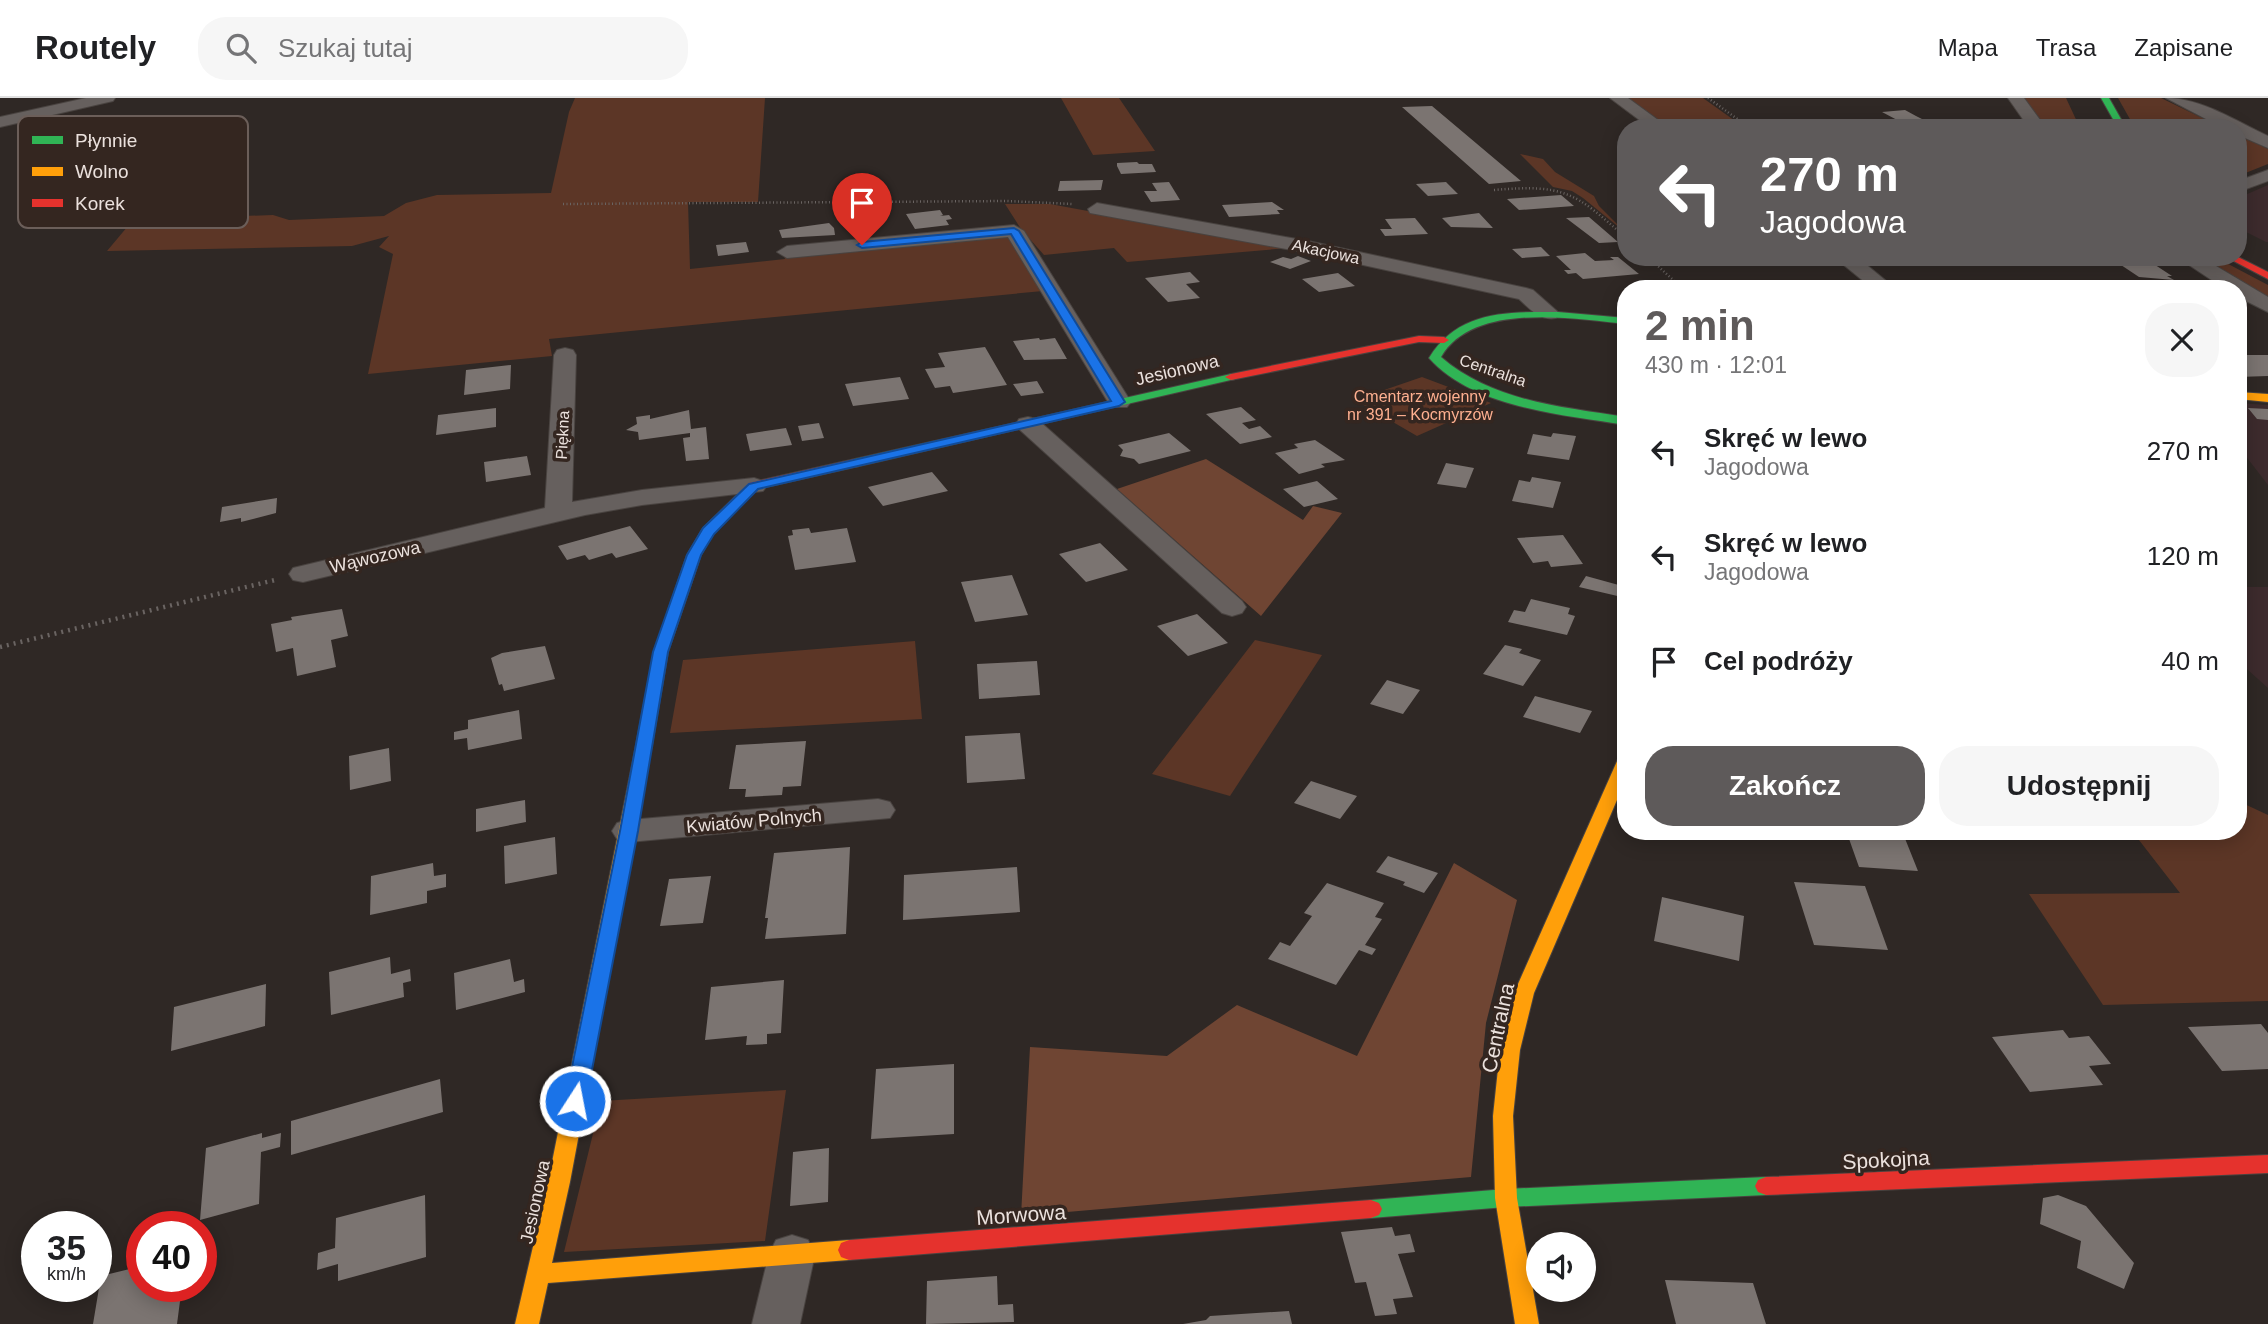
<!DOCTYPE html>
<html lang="pl">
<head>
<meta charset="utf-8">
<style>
	body { margin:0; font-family:Arial,sans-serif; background:#f6f6f6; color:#202124; height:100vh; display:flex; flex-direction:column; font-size:26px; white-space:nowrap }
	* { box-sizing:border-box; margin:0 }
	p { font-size:23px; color:#757577 }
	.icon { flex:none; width:38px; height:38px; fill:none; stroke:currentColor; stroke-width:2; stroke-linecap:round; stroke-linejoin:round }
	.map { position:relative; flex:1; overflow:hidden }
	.panel { position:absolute; left:1617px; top:182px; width:630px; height:560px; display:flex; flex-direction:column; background:#fff; border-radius:28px; box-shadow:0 4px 18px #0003 }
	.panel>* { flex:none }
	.top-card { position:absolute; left:1617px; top:21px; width:630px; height:147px; border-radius:28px; box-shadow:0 4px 18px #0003; background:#5e5a5a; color:#fff; overflow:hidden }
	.buttons { position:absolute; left:1526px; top:1134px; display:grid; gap:14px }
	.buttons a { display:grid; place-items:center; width:70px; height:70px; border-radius:50%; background:#fff; box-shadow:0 4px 18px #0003; font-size:35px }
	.speed { position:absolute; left:21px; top:1113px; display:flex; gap:14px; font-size:35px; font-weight:700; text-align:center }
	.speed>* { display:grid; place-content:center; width:91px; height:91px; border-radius:50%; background:#fff; box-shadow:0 4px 18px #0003; line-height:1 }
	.speed small { font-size:18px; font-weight:400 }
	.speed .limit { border:10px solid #d22; background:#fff; color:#111 }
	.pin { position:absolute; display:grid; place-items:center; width:60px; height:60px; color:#fff; margin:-72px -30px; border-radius:50% 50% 50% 0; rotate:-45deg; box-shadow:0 0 7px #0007 }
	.pin .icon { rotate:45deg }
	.me { position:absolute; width:77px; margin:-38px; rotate:11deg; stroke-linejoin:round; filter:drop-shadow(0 0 5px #0008) }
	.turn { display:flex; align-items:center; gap:24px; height:147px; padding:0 28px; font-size:32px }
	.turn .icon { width:91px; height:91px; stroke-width:2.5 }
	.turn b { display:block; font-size:49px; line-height:60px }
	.round { display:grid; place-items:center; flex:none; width:74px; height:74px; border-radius:28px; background:#f6f6f6 }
	.overview { display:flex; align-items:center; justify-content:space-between; height:119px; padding:0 28px }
	h1 { font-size:42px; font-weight:700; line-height:52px; color:#5e5a5a }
	.primary-button { display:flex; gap:14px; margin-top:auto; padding:14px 28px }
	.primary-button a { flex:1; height:80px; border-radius:28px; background:#5e5a5a; color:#fff; font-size:28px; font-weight:700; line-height:80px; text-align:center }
	.primary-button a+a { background:#f6f6f6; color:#202124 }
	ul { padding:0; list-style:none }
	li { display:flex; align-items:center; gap:21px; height:105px; padding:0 28px }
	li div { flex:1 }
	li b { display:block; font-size:26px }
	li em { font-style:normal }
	header { display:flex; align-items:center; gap:42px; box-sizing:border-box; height:98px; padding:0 35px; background:#fff; border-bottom:2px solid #e0e0e0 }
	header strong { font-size:33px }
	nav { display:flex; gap:38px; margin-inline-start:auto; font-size:24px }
	.search { width:490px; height:63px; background:#f6f6f6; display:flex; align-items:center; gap:18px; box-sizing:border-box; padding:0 24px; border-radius:28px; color:#757577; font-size:26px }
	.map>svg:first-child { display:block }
	.commercial { fill:#3d2b2d }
	.green { fill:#5c3626 }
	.forest { fill:#6f4533 }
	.building { fill:#7b7471 }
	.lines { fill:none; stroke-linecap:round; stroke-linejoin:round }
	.street-casing { stroke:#494340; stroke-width:2 }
	.fast-casing { stroke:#494340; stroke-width:2 }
	.slow-casing { stroke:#494340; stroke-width:2 }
	.jam-casing { stroke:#494340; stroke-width:2 }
	.path-far1 { stroke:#6a6462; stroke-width:2.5; stroke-dasharray:1 2.5; stroke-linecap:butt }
	.path { stroke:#6a6462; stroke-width:4.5; stroke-dasharray:2 5; stroke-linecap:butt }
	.street { fill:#66605e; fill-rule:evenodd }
	.fast { fill:#30b455; fill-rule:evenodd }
	.slow { fill:#ff9f0a; fill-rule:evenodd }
	.jam { fill:#e5322d; fill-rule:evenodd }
	.route { fill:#1a73e8; stroke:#114b97; stroke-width:2 }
	.labels { text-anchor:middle; stroke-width:7; stroke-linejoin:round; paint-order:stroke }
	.far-street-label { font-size:16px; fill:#ebe1dd; stroke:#342620 }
	.far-park-label { font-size:16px; fill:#feb090; stroke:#342620 }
	.street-label { font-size:18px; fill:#ebe1dd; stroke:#342620 }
	.near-street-label { font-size:21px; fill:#ebe1dd; stroke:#342620 }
	.key { fill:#342620; stroke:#6b5e59; stroke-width:2 }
	.key-label { font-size:19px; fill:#ebe1dd }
</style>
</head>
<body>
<header>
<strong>Routely</strong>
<div class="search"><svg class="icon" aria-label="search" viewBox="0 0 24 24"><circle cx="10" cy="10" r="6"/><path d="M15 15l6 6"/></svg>Szukaj tutaj</div>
<nav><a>Mapa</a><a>Trasa</a><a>Zapisane</a></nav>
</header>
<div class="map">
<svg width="2268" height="1226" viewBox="0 0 2268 1226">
	<rect width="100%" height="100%" fill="#2f2825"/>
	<path class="commercial" d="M2268,87V144H2266L2238,130V100Z
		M2238,305L2268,307V387L2238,348Z
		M2238,489H2268V590L2238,563Z"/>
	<path class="green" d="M575,0H765L758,104H688L690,171L785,161L784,157L1009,137L1043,193L549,241L552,258L368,276L393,156L379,149L389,138L352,148L107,153L133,122L273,117L289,122L384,118L406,105L437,97L551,95L569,14Z
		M1061,0H1119L1155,53L1093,57Z
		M1622,0H1703L1745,30H1665Z
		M2018,0H2066L2080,30H2042Z
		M2118,0H2161L2223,30H2135Z
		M2238,37L2268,51V66L2238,78Z
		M1520,56L1543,61L1555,74L1594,98L1599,108L1626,135L1583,100L1572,93L1553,89Z
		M1005,106H1050L1288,150L1127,164L1114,150L1044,157L1021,131Z
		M2193,159H2215L2268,187V204Z
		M1422,279L1491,305L1417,338L1355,302Z
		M1255,542L1322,557L1230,698L1152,676Z
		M915,543L922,621L670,635L683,562Z
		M2238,703L2268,717V903L2103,907L2029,796L2180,795L2132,733H2238Z
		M786,992L765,1143L564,1154L601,1003Z"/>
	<path class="forest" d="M1206,361L1303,422L1313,408L1342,415L1261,518L1117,391Z
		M1454,765L1517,802L1486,925L1471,1079L1021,1118L1030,949L1167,958L1237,907L1357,958Z"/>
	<path class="building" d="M1432,8L1521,83L1489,86L1402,9Z
		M1905,12L1916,18L1928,24L1899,23L1882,14Z
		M1137,64L1139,66H1152L1156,74L1121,76L1117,68V65Z
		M1103,82L1101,92L1058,93L1060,83Z
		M1169,84L1180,102L1151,104L1144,93H1157L1152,85Z
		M1446,84L1458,96L1428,98L1416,86Z
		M1561,97L1574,108L1519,112L1507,101Z
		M1272,104L1284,112H1277L1280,116L1229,119L1222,107Z
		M940,112L943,117L940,118L949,117L952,121L946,122L949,127L915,131L906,116Z
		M1479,115L1493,130L1451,129L1442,120Z
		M1589,119L1618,144L1599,145L1566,120Z
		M1415,120L1428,136L1385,138L1380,131H1392L1385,121Z
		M829,125L834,130L835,137L782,140L779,132Z
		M746,144L749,154L718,158L716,147Z
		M1541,149L1550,158L1522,160L1512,151Z
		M1585,155L1595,163L1614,162L1610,159H1618L1639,176L1583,181L1576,175L1568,176L1564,172H1571L1556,158Z
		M1298,158L1311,163L1290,171L1270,164L1283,159L1291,161Z
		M1819,159L1828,165L1793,168L1782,160Z
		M2109,159H2143L2172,178H2167L2174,182L2139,179Z
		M1190,174L1200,184L1186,186L1200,200L1168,204L1145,180Z
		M1338,175L1355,188L1319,194L1302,181Z
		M2141,182L2156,191H2123L2112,184Z
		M1039,240L1040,242L1055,240L1067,261L1024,262L1013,243Z
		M985,249L1007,287L953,295L950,288L935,290L925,271L945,269L938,255Z
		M2238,257H2268V278L2238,279Z
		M511,267L510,291L464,297L466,272Z
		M900,279L909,301L853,308L845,286Z
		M1037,283L1044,295L1021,298L1013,286Z
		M1241,309L1256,322L1242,325L1249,331L1260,328L1272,339L1240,346L1206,316Z
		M496,310V329L436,337L438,317Z
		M2248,310L2268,311V322L2257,321Z
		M689,312L691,331L706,329L709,361L686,363L683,340L690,339V335L639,342L638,334L626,332L637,326L636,319L650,317V321Z
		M819,325L824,340L802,343L798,328Z
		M786,330L792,347L750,353L746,336Z
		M1169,335L1191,353L1139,366L1134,361L1120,358L1123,352L1118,347Z
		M1553,335L1576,338L1569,362L1527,356L1533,336L1551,339Z
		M1315,342L1345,362L1321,366L1325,369L1299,376L1275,355L1298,350L1294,346Z
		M527,358L531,377L486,384L484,364Z
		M1446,365L1474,370L1466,390L1437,386Z
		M932,374L948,393L883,408L868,389Z
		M1532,379L1561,384L1553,410L1512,403L1519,382L1530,384Z
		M1317,383L1338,401L1304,409L1283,391Z
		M277,400L276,415L241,424V420L220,424L222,409Z
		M630,428L648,451L616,460L612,455L589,462L585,457L567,462L558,448Z
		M809,430L811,435L847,430L856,464L795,472L788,438L793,437L792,432Z
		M1563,437L1583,466L1551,469L1548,463L1533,465L1517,440Z
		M1100,445L1128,472L1086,484L1059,456Z
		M1012,477L1028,517L975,524L961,484Z
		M1586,478L1626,489V500L1579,489Z
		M1531,501L1570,510L1568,516L1575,518L1567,537L1508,524L1514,512L1525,514Z
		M342,511L348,538L331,542L336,569L297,578L293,550L276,554L271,526L292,522L291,519Z
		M1197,516L1228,545L1188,558L1157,528Z
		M1505,547L1522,551L1519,555L1541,562L1523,588L1483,576Z
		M545,548L555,581L504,593L502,586L499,587L491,560L502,555Z
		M1037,563L1040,597L979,601L977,566Z
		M1387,582L1420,592L1403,616L1370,606Z
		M1535,598L1592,613L1580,635L1523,619Z
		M519,612L522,641L468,652L467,640L454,642V634L468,631V622Z
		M1020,635L1025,681L967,685L965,638Z
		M806,643L801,688L783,689L782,697L745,699L746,691H729L736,647Z
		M389,650L391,683L350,692L349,658Z
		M1311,683L1357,698L1340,721L1294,705Z
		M525,702L526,724L476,734V711Z
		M1841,733H1902L1918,773L1859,769L1848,738H1842Z
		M555,739L557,776L505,786L504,748Z
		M850,749L846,836L765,841L768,820H765L774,755Z
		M1388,758L1438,775L1424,795L1403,787L1405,784L1376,774Z
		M433,765L434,778L446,776V789L427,793V805L370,817L371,778Z
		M1017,769L1020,814L903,822L904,777Z
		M711,778L703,825L660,828L669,781Z
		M1794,784L1865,788L1888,852L1814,847Z
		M1327,785L1384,805L1375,819L1382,821L1365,847L1376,851L1372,857L1359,852L1336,887L1268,861L1280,844L1290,848L1312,818L1304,815Z
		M1662,799L1744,818L1739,863L1654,843Z
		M390,859L391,876L410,871L411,883L403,885L404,899L331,917L329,874Z
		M510,861L514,884L524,881L525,894L456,912L454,875Z
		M784,882L781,935L767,936V946L746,947L747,938L705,942L711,889Z
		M266,886L265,928L171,953L174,909Z
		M2261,926L2268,935V971L2222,973L2188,929Z
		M2063,932L2069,940L2089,938L2111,966L2089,968L2103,987L2030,994L1992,939Z
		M954,966V1036L871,1041L876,971Z
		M440,981L443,1014L291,1057V1023Z
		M262,1035V1040L281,1035L280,1049L261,1054L259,1106L200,1122L206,1050Z
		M829,1050L828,1104L790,1108L793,1054Z
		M425,1097L426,1159L338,1183V1166L317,1172L318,1155L335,1150L336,1120Z
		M2058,1097L2086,1108L2134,1165L2124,1191L2077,1170L2081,1143L2040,1126L2043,1100Z
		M1392,1129L1395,1138L1410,1136L1415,1154L1398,1156L1413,1199L1393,1201L1397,1216L1375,1218L1366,1184L1355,1185L1341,1134Z
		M142,1168V1188H182L177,1226H93L101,1178Z
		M997,1178L998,1207L1013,1206L1014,1224L926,1226L927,1183Z
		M1665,1182L1753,1185L1766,1226H1676Z
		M1289,1213L1292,1226H1183L1206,1222L1210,1218Z"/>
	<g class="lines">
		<g class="street-casing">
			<path id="street" d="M86,0H115L113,3L0,29V19Z
				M1610,0H1628L1669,30H1650Z
				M2008,0H2024L2046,30H2029Z
				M2166,0C2201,0 2236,23 2268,38V50L2238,37V30H2223Z
				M2268,72V83L2238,94V83Z
				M1097,105L1308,143L1526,190L1533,192L1559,215L1556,220C1540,223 1530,211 1519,201L1308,155L1090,115L1088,111Z
				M1014,127L1024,133L1131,304L1127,309H1111L1008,139L787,160L777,154L787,148Z
				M1834,159H1857L1896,191H1873Z
				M2177,159H2201L2268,199V214L2238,199V191H2225Z
				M565,250L573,252L576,257L572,404L642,392L754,380L763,383L767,388L763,393L642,407L585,417L303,484L293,482L289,476L293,470L545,410L554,257L557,252Z
				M1028,319L1037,321L1242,503L1246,509L1242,515L1232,518L1222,515L1019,331L1016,326L1019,321Z
				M878,701L890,704L895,712L890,720L629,744L617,741L612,733L617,725L629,722Z
				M792,1137L808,1142L815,1156L800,1226H752L769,1156L776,1142Z"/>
		</g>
		<g class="fast-casing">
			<path id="fast" d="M2101,0H2109L2126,30H2118Z
				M1558,214L1626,220V226C1572,220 1473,204 1441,259C1492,303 1561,309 1626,319V327C1564,317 1473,310 1429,260C1458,212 1508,214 1558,214Z
				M1231,276L1237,279L1235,281L855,369L849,365L855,361Z
				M1766,1079L1774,1082L1777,1088L1774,1094L1766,1097L1506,1109L1371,1120L1363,1117L1360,1111L1363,1105L1371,1102L1506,1091Z"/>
		</g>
		<g class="slow-casing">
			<path id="slow" d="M2238,294L2268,296V304L2238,301Z
				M644,642L652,647L570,1084L552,1165L849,1142L857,1145L860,1152L857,1159L849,1162L548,1185L539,1226H515L548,1084L636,647Z
				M1626,656V681L1534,895L1520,952L1513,1018L1517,1100L1539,1226H1515L1495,1100L1493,1018L1500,952L1514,895L1618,661Z"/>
		</g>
		<g class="jam-casing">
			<path id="jam" d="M2226,159H2238L2268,174V181Z
				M1419,238L1444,239L1449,242L1444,245L1419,244L1231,282L1225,279L1231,276Z
				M855,361L859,362V368L758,391L713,435L701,457L668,554L652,647L644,652L638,650L636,647L654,554L687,457L703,430L749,385Z
				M2268,1057V1075L1766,1097L1758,1094L1755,1088L1758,1082L1766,1079Z
				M1371,1102L1379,1105L1382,1111L1379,1117L1371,1120L849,1162L841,1159L838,1152L841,1145L849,1142Z"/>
		</g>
		<path class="path-far1" d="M1708,0L1750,30
			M1494,92C1564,86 1575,94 1626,140
			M563,106L1007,103L1072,106
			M1648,159L1683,191"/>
		<path class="path" d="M0,549L275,482"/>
		<use href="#street" class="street"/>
		<use href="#fast" class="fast"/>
		<use href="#slow" class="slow"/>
		<use href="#jam" class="jam"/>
	</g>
	<path class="route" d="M1014,130L1019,133L1125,304L1119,308L758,391L714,436L701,457L668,554L638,733L586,1003L583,1009L575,1011L568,1009L565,1003L620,733L653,554L687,457L703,430L749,386L1111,303L1011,136L862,150L857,147L862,144Z"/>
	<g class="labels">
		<g class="far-street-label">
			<text transform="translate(1326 153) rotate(12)" y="6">Akacjowa</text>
			<text transform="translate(1493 272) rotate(19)" y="6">Centralna</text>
			<text transform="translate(562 337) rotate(-87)" y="6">Piękna</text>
		</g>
		<g class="far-park-label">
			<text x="1420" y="304">Cmentarz wojenny<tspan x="1420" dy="18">nr 391 – Kocmyrzów</tspan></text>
		</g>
		<g class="street-label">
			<text transform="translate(1177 272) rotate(-13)" y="6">Jesionowa</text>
			<text transform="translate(375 459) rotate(-13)" y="6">Wąwozowa</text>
			<text transform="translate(754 723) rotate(-5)" y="6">Kwiatów Polnych</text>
			<text transform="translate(535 1104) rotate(-78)" y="6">Jesionowa</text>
		</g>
		<g class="near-street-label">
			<text transform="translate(1498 930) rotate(-78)" y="7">Centralna</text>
			<text transform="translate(1886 1062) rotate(-3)" y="7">Spokojna</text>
			<text transform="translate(1021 1117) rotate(-4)" y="7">Morwowa</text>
		</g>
	</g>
	<rect x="18" y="18" width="230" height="112" rx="10" class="key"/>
	<rect x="32" y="38" width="31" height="8" fill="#30b455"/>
	<rect x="32" y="69" width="31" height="9" fill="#ff9f0a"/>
	<rect x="32" y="101" width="31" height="8" fill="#e5322d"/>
	<g class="key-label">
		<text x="75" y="49">Płynnie</text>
		<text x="75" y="80">Wolno</text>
		<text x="75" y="112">Korek</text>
	</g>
</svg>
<div class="buttons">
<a><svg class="icon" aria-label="sound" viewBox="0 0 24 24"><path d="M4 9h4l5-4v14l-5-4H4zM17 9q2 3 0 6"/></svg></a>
</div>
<div class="speed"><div>35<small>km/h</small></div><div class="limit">40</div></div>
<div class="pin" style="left:862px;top:147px;background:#d93025"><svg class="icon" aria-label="arrive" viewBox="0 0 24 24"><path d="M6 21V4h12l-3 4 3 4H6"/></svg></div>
<svg class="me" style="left:575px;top:1003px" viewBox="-20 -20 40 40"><circle r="17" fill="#1a73e8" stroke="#fff" stroke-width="3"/><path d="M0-11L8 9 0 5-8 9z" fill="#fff"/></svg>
<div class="top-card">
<div class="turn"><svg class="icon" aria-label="left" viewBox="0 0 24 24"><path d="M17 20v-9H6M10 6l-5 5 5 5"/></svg><div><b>270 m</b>Jagodowa</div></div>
</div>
<section class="panel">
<div class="overview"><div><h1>2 min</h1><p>430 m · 12:01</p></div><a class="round"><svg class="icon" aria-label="close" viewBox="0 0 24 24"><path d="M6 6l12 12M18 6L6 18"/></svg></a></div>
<ul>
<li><svg class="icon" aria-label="left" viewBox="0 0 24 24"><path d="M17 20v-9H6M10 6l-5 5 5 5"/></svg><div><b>Skręć w lewo</b><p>Jagodowa</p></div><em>270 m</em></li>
<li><svg class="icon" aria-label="left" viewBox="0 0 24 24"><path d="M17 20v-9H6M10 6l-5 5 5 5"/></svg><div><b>Skręć w lewo</b><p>Jagodowa</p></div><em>120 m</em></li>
<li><svg class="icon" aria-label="arrive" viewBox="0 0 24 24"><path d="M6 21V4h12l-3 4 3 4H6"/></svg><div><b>Cel podróży</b></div><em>40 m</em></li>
</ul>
<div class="primary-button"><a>Zakończ</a><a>Udostępnij</a></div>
</section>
</div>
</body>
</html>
